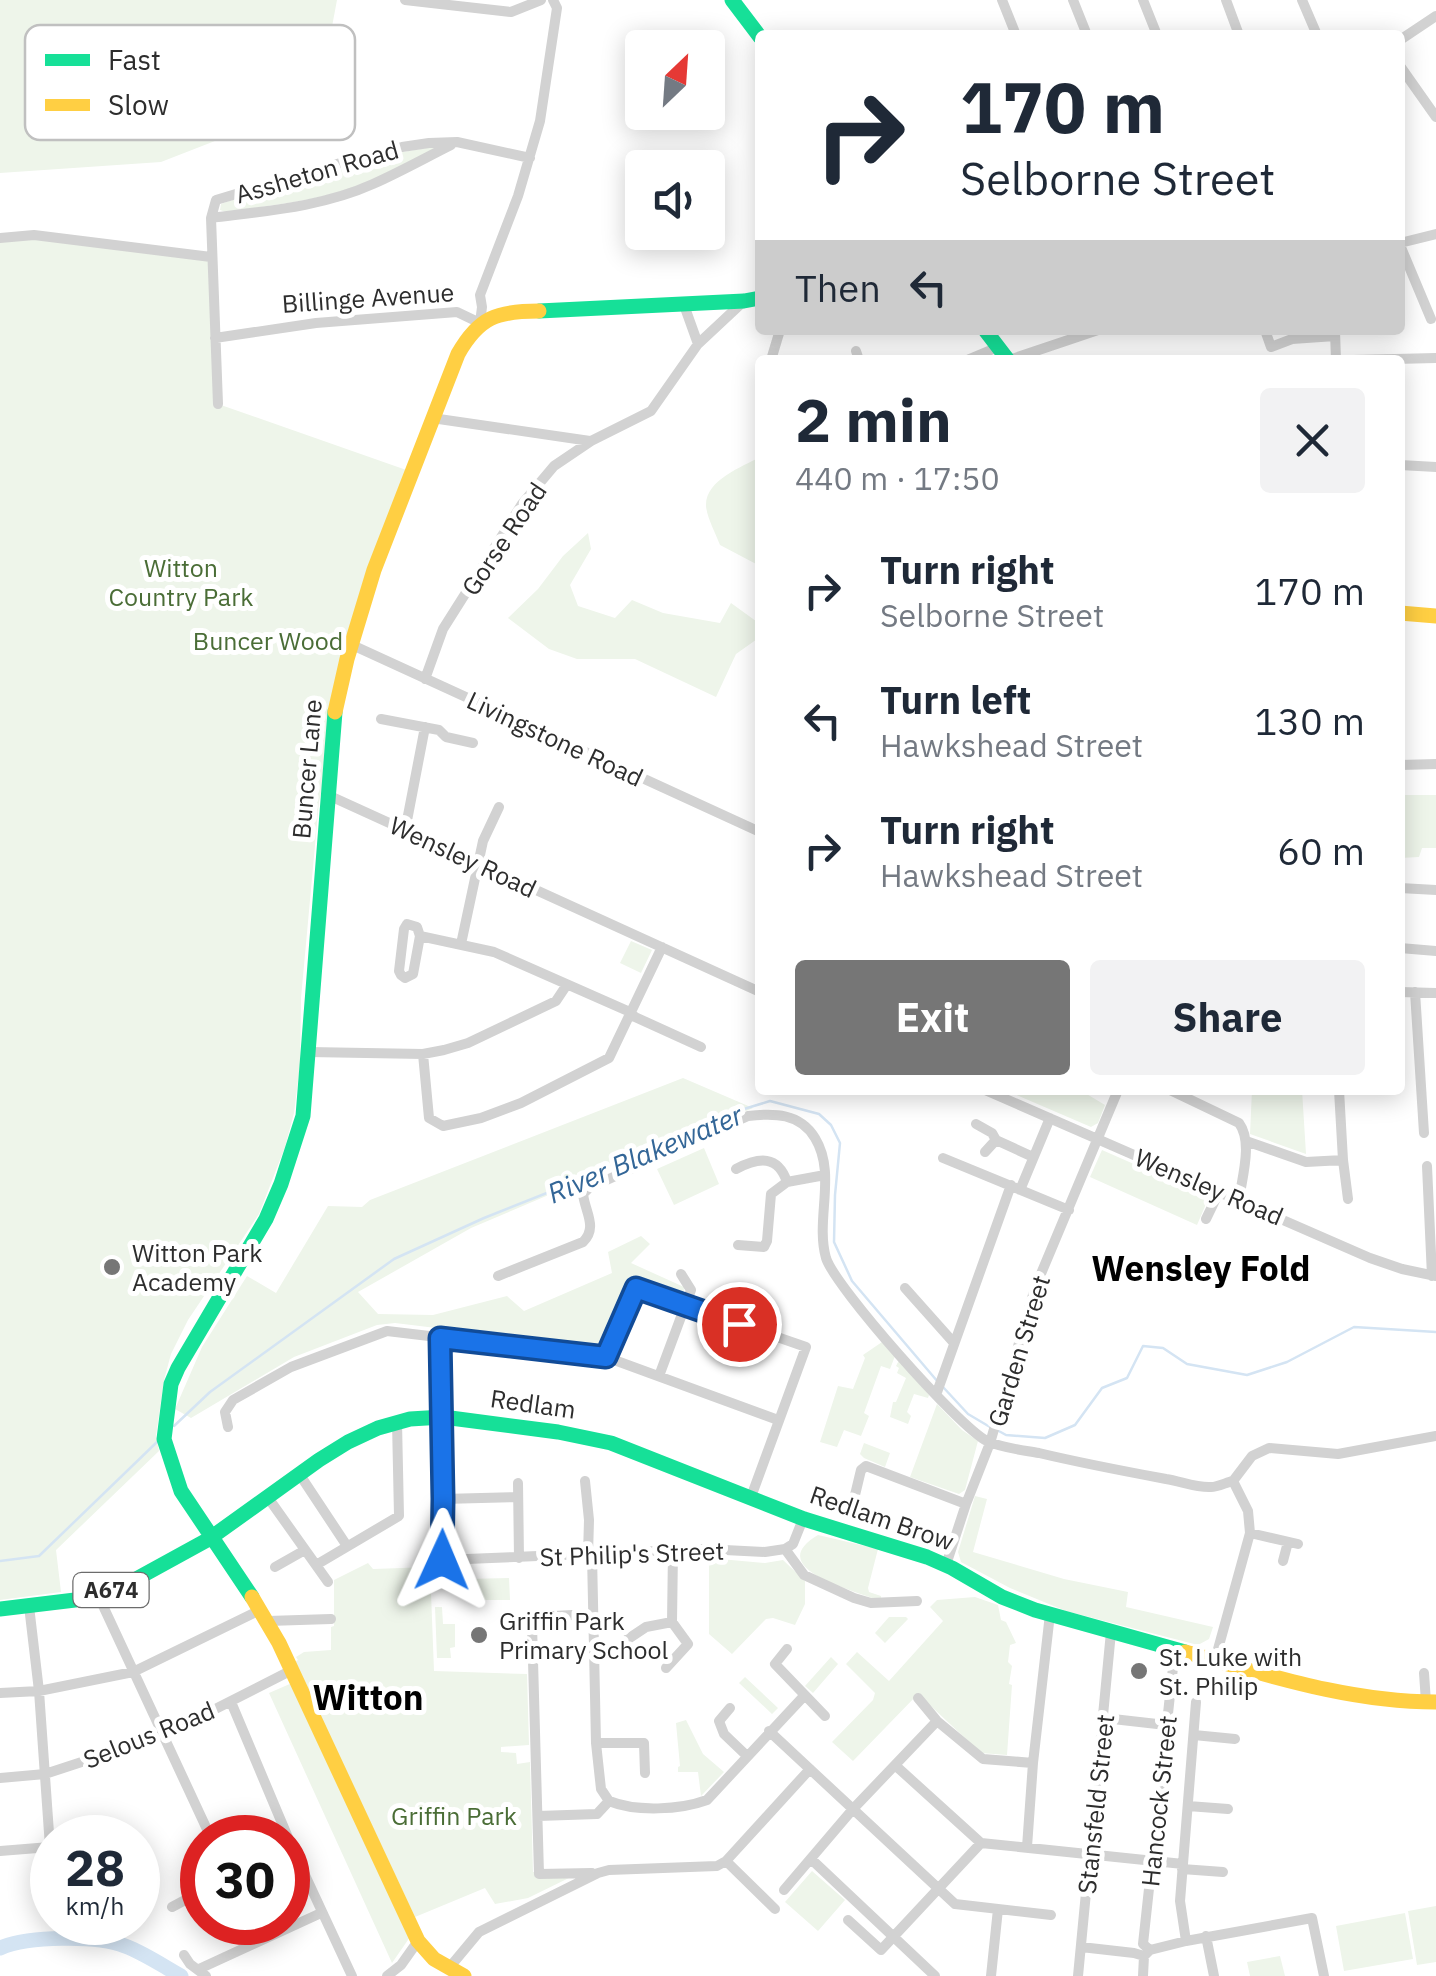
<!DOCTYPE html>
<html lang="en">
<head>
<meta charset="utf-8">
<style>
	body { margin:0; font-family:"IBM Plex Sans",sans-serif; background:#f2f2f3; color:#1f2937; height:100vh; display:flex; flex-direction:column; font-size:38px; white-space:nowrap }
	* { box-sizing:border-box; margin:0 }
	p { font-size:32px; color:#747a83 }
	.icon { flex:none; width:55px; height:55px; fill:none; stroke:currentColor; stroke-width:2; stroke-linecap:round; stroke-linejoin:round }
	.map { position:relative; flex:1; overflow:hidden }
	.drawer { position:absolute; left:755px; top:355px; width:650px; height:740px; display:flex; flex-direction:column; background:#fff; border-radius:10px; box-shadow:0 5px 25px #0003 }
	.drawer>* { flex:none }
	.hud { position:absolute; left:755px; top:30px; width:650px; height:305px; border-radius:10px; box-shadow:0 5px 25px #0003; background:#fff; color:#1f2937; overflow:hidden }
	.needle { width:65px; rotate:25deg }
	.controls { position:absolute; left:625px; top:30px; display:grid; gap:20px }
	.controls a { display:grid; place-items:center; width:100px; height:100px; border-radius:10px; background:#fff; box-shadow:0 5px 25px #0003; font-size:50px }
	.speed { position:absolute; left:30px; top:1815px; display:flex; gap:20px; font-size:50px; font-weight:700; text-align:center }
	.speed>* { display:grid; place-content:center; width:130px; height:130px; border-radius:50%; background:#fff; box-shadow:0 5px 25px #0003; line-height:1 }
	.speed small { font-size:25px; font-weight:400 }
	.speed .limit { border:15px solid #d22; background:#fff; color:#111 }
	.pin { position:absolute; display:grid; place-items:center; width:85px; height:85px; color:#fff; margin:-42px; border:5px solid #fff; border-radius:50%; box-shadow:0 2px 10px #0007 }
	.me { position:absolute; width:110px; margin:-55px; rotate:1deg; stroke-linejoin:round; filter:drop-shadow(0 0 8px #0008) }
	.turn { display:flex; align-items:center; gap:35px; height:210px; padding:0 40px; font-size:45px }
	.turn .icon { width:130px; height:130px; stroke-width:2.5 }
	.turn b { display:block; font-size:70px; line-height:85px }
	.then { display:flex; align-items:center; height:95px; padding:0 40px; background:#0003; gap:20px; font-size:38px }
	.round { display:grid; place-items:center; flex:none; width:105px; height:105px; border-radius:10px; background:#f2f2f3 }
	.head { display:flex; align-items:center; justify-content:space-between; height:170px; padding:0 40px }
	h1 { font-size:60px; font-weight:700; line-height:75px }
	.cta { display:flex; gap:20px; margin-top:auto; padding:20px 40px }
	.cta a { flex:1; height:115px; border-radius:10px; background:#767676; color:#fff; font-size:40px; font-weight:700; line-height:115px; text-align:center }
	.cta a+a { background:#f2f2f3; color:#1f2937 }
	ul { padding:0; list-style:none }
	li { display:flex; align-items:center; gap:30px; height:130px; padding:0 40px }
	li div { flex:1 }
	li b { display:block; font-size:38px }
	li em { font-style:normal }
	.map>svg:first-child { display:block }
	.green { fill:#eef5ea }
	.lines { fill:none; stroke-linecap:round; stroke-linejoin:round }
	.stream { stroke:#d4e4f3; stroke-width:2.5 }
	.river { stroke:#d4e4f3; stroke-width:15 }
	.street { stroke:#d2d2d2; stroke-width:10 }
	.fast { stroke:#16e098; stroke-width:15 }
	.slow { stroke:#ffcf43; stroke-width:15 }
	.route-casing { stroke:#114b97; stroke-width:25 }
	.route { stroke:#1a73e8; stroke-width:18 }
	.poi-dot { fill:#767676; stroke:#fff; stroke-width:4 }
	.labels { text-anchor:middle; stroke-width:10; stroke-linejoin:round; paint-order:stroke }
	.shield { fill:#fff; stroke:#6c6c6c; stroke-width:2.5 }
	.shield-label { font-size:22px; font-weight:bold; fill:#2d2d2d }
	.street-label { font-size:25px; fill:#2d2d2d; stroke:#fff }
	.park-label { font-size:25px; fill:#4a6d36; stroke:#fff }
	.poi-label { font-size:25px; fill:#2d2d2d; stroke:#fff; text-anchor:start }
	.water-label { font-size:28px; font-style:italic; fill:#336697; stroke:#fff }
	.district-label { font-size:35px; font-weight:bold; fill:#000; stroke:#fff }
	.key { fill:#fff; stroke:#c0c0c0; stroke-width:2.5 }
	.key-label { font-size:28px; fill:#2d2d2d }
</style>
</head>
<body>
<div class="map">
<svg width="1436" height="1976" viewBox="0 0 1436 1976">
	<rect width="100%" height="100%" fill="#fff"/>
	<path class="green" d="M0,0H337L318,101L161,162L0,173Z
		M439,146L440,148C414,160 389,173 362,184C319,201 272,205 226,212L220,210L221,204L226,202C296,180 366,156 439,146Z
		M34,235L211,257L218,404L412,472L379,554L335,727L319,802L301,998L300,1065L294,1113L285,1147L259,1214L188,1320L171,1354L164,1380L156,1436L159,1451L56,1550L61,1592L0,1600V238Z
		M760,457V564L758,565L720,545C716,534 707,518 706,506C705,480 742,467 760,457Z
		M588,533L591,549L570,585L578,606L615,618L632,600L663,613L720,623L731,603L760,624V637L736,654L716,697L635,659H577L549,649L508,618L538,589L563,556Z
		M1400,795H1436V848H1422L1419,857L1400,858Z
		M631,941L652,950L641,973L620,963Z
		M683,1078L753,1108L471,1228L358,1292L378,1314L433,1315L507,1296L524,1311L612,1273L608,1252L641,1236L650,1244L631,1263L684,1287L683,1299L632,1283L600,1348L395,1323L377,1325L294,1357L191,1418L175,1409L202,1347L247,1276L276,1293L328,1206L362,1207L370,1200Z
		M1005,1090H1080L1105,1105L1098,1123L1091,1127Z
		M1252,1090H1302L1306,1154L1250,1134Z
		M704,1148L719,1184L674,1205L657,1169Z
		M1102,1150L1209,1197L1197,1225L1090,1177Z
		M882,1342L895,1356L890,1369L881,1366L864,1413L869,1416L861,1436L844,1430L837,1447L820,1442L838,1386L853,1389L865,1358L863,1355Z
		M899,1360L929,1395L928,1398L914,1394L907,1412L911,1416L908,1424L890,1417L893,1402H896L906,1378L897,1373L899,1368L896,1366Z
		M937,1404L962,1430L978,1441L965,1490L959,1494L910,1477Z
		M864,1443L890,1453L885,1467L864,1458L860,1454Z
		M975,1496L987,1499L973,1552L1064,1579L1128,1592L1126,1607L1213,1627L1209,1639L1198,1645L1066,1611L1010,1588L961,1562L958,1552Z
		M818,1535L878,1549L868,1588L869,1592L881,1596V1599L872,1598C847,1588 764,1567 818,1535Z
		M709,1558L765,1563L783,1560L805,1581V1604L795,1625L773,1618L766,1619L732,1654L709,1634Z
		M368,1563L373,1569L430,1567L434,1671L527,1674L529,1745L501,1747V1752L516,1753L517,1764L530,1762L533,1872L573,1876L528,1898L495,1904L485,1888L415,1917L295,1662L298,1660L296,1657L304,1652L331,1650V1627L334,1626V1580Z
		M509,1578L510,1600H467V1579Z
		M975,1597L998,1605L1001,1620L1006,1622L1016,1643L1010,1645L1008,1662L1012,1666L1009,1684L1012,1685L1007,1755L981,1753L918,1694L853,1761L832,1742L873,1700L875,1693L846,1664L857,1652L889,1681L943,1621L930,1607L937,1600Z
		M435,1607H442L443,1624H455V1647L450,1648L451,1658H437Z
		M889,1617H906L908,1619L885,1643L875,1633Z
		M831,1657L838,1664L813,1693L805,1686Z
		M745,1677L778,1708L772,1714L739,1683Z
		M292,1683L410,1937L392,1963L269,1693Z
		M686,1720L703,1754L724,1772L701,1796L698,1772H678V1767L680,1766L676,1723Z
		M812,1871L845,1900L818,1931L785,1902Z
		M1436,1906V1962L1417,1965L1408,1911Z
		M1405,1913L1413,1959L1344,1971L1336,1926Z
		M1280,1956L1285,1976H1250L1247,1962Z"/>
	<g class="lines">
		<path class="stream" d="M943,1387L968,1414L990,1427
			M174,1426L210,1392L394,1259L484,1218L577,1181L721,1116L770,1101L819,1114L831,1125L840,1143L835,1195L834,1242L852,1281L938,1382
			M997,1430L1006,1435L1045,1438L1075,1425L1102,1388L1127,1378L1143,1346L1163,1348L1187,1364L1247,1375L1287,1362L1354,1327L1436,1332
			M0,1561L39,1556L157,1442"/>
		<path class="river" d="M0,1948C28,1936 97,1935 125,1946C144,1953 163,1966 181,1976"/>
		<path class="street" d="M405,0L511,12L541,0
			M1002,0L1016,35
			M1073,0L1087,35
			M1143,0L1157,35
			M1226,0L1239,35
			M1302,0L1317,35
			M1400,40L1436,16
			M1400,66L1436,117
			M211,218C265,211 322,207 373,184C400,172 425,158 451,145
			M0,238L34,235L211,257
			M1400,243L1436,234
			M1400,245L1431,319
			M684,305L698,344
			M1265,330L1271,347L1292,339L1335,336
			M1335,331L1336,360
			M215,338L316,323L457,312L480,323L482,307L480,295L518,196L540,121L557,8L553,0
			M856,351L859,360
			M771,360L780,330
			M967,360L998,347
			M1009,360L1098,330
			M1353,360L1436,358
			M218,404L211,218L216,200L347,161L402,147L429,143L457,142L530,158
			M432,418L590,441
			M1400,465L1436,467
			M350,644L760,832
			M425,679L443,629L522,504L554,466L591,441L651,411L698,344L744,301
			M381,719L439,730L446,737L473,743
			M1400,765L1436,764
			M330,796L760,992
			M405,831L425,727
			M1400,888L1436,890
			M407,924L417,927L420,936L413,974L405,978L401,975L399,971L404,929Z
			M420,936L494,952L630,1012L635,1017L701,1047
			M461,944L483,841L499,807
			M1400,948L1436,951
			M1400,992L1436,993
			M1415,992L1424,1133
			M309,1052L423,1054L444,1050L468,1043L556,1001L566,986
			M423,1054L429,1118L443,1126L481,1118L521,1103L609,1058L662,947
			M985,1090L1370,1258L1402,1269L1436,1276
			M1170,1090L1239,1123C1253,1142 1242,1177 1239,1200
			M1339,1090L1343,1160L1348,1199
			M976,1124L992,1133L996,1140L1033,1157
			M1246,1141L1306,1162L1343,1160
			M985,1152L996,1140
			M943,1158L1069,1210
			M1427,1166L1432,1276
			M736,1169C759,1157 778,1155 787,1182
			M1020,1190L1050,1118
			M1206,1219L1219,1192
			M738,1245L764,1247L767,1241L771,1194L787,1182L825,1175
			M498,1276L583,1242C598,1227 585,1212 583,1194L589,1188L748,1116C774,1113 800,1113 815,1138C837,1174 815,1219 826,1258C835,1287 959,1427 987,1441C1002,1448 1022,1450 1039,1453C1081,1463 1123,1471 1166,1479C1180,1481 1197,1488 1211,1487C1218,1487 1227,1482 1233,1481
			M905,1288L954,1343
			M440,1338L443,1499L442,1560L705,1549L765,1552L785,1549L793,1544L803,1519
			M606,1357L636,1288L806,1347L751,1497
			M659,1376L691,1290L681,1274
			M936,1395L1011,1185
			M228,1427L225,1412L233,1400L291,1367L387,1331L606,1357L778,1420
			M300,1475L347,1546
			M585,1481L589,1520L588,1555
			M1233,1481L1252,1456L1269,1448L1338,1454L1436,1436
			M518,1483L519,1558
			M855,1495L861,1470L866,1466L966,1504
			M269,1499L328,1582
			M443,1499L518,1497
			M1250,1533L1298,1544
			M785,1549L804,1575L854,1598L871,1603L917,1601
			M592,1555L596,1743L601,1789L609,1801
			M1283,1561L1288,1542
			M316,1565L399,1516L397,1422
			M946,1565L966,1504L990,1443L1035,1288L1118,1090
			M275,1567L305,1550
			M98,1595L211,1838
			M268,1621L331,1619
			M622,1643L646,1627L672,1622
			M787,1649L775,1664L825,1716
			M1215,1660L1250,1533L1248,1511L1233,1481
			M666,1668L688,1644L672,1622L673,1551
			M1424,1673L1426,1702
			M0,1693L39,1691L133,1672L260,1610
			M918,1698L937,1721L983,1759L1033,1763
			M231,1702L292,1847L352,1976
			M730,1708L719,1721L724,1734L747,1756
			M1104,1718L1166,1725
			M769,1731L955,1904L1051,1915
			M1194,1735L1235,1739
			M596,1743H644L645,1773
			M896,1766L981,1843L1183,1864
			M0,1778L45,1774L164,1735L292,1670
			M609,1801C636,1812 680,1810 707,1800L804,1696
			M1188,1806L1228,1809
			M538,1816L597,1814L609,1801
			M1027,1847L1033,1763L1050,1614
			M0,1851L50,1847L39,1691L29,1606
			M811,1859L935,1976
			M726,1861L775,1909
			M1182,1869L1223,1872
			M592,1873L539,1874L532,1625L534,1617L592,1614
			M784,1890L853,1809L937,1721
			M172,1907L202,1891
			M848,1920L881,1950L981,1843
			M1206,1936L1214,1976
			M1186,1941L1180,1901L1196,1702
			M1081,1947L1134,1953L1144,1956L1150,1950L1186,1941L1312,1918L1324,1976
			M1150,1950L1143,1944L1175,1649
			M184,1955L190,1964L206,1976
			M449,1968L479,1932L598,1873L609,1870L717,1866L726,1861L810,1769
			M199,1969L321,1913
			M387,1976L401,1965L418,1941
			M991,1976L998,1909
			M1078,1976L1111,1632
			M1143,1976L1144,1956"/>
		<path class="fast" d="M732,0L760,37
			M539,311L744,301L760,298
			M985,330L1008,360
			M252,1597L181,1491L164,1439L171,1384L178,1368L266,1219L281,1184L303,1116L335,712
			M0,1609L75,1600L127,1584L209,1539L319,1460L348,1442L378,1428L410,1419L443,1417L558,1432L611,1443L804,1519L927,1557L952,1568L1002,1597L1035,1610L1185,1652"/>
		<path class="slow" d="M1400,613L1436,616
			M335,712L347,659L374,570L458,354C479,317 497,311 539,311
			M252,1597L279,1643L418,1941L434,1959L464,1976
			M1185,1652C1268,1675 1349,1702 1436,1702"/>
	</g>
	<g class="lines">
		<g class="route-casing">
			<path id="route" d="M442,1560L443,1499L440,1338L606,1357L636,1288L739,1324"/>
		</g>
		<use href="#route" class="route"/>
	</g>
	<g class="poi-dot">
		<circle cx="112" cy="1267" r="10"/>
		<circle cx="479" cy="1635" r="10"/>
		<circle cx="1139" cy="1671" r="10"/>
	</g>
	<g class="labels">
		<rect class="shield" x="73.5" y="1573" width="75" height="34" rx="8"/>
		<g class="shield-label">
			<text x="111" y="1598">A674</text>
		</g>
		<g class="street-label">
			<text transform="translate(317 172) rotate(-16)" y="9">Assheton Road</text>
			<text transform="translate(368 298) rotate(-4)" y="9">Billinge Avenue</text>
			<text transform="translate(504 539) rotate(-56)" y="9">Gorse Road</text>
			<text transform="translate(555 739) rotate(25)" y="9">Livingstone Road</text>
			<text transform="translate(307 769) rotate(-85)" y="9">Buncer Lane</text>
			<text transform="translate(463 857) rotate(25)" y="9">Wensley Road</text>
			<text transform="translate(1209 1187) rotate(23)" y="9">Wensley Road</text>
			<text transform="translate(1019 1351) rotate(-73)" y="9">Garden Street</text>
			<text transform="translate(533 1404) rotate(8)" y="9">Redlam</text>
			<text transform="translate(882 1518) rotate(19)" y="9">Redlam Brow</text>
			<text transform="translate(632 1554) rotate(-2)" y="9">St Philip's Street</text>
			<text transform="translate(149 1735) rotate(-22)" y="9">Selous Road</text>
			<text transform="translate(1159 1801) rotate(-84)" y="9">Hancock Street</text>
			<text transform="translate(1096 1804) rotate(-84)" y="9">Stansfeld Street</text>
		</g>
		<g class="park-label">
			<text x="181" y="577">Witton<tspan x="181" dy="29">Country Park</tspan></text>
			<text x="268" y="650">Buncer Wood</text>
			<text x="454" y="1825">Griffin Park</text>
		</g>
		<g class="poi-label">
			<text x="132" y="1262">Witton Park<tspan x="132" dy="29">Academy</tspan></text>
			<text x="499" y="1630">Griffin Park<tspan x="499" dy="29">Primary School</tspan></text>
			<text x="1159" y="1666">St. Luke with<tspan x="1159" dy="29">St. Philip</tspan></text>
		</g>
		<g class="water-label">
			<text transform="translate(645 1154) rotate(-23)" y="10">River Blakewater</text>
		</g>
		<g class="district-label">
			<text x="1201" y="1281">Wensley Fold</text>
			<text x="368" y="1710">Witton</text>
		</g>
	</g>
	<rect x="25" y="25" width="330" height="115" rx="15" class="key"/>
	<rect x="45" y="54" width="45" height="12" fill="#16e098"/>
	<rect x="45" y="99" width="45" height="12" fill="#ffcf43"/>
	<g class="key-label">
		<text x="108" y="70">Fast</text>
		<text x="108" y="115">Slow</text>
	</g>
</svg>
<div class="controls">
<a><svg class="needle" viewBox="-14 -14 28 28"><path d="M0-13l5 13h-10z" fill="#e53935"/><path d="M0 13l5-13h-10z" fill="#747a83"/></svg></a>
<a><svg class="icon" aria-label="sound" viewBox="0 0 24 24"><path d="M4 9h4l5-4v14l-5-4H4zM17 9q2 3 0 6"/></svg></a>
</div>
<div class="speed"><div>28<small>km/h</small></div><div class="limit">30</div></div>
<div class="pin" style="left:739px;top:1324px;background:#d93025"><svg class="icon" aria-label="arrive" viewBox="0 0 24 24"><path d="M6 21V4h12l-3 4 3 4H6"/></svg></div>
<svg class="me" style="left:442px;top:1560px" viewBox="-20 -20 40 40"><path d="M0-17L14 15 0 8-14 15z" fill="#1a73e8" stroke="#fff" stroke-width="4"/></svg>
<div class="hud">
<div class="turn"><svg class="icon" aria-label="right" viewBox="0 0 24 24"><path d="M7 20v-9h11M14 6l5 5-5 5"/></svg><div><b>170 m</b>Selborne Street</div></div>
<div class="then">Then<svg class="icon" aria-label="left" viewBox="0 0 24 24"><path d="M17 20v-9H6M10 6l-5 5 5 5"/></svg></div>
</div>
<section class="drawer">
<div class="head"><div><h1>2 min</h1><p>440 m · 17:50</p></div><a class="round"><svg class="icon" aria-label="close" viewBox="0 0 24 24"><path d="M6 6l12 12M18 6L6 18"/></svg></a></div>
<ul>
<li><svg class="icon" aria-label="right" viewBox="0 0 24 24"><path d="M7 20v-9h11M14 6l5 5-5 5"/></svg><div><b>Turn right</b><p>Selborne Street</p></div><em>170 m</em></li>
<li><svg class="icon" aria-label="left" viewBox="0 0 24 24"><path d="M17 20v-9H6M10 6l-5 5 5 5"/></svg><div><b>Turn left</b><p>Hawkshead Street</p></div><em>130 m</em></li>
<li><svg class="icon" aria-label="right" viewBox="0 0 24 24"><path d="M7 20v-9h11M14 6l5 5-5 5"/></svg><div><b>Turn right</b><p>Hawkshead Street</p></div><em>60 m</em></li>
</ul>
<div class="cta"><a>Exit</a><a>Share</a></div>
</section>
</div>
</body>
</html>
